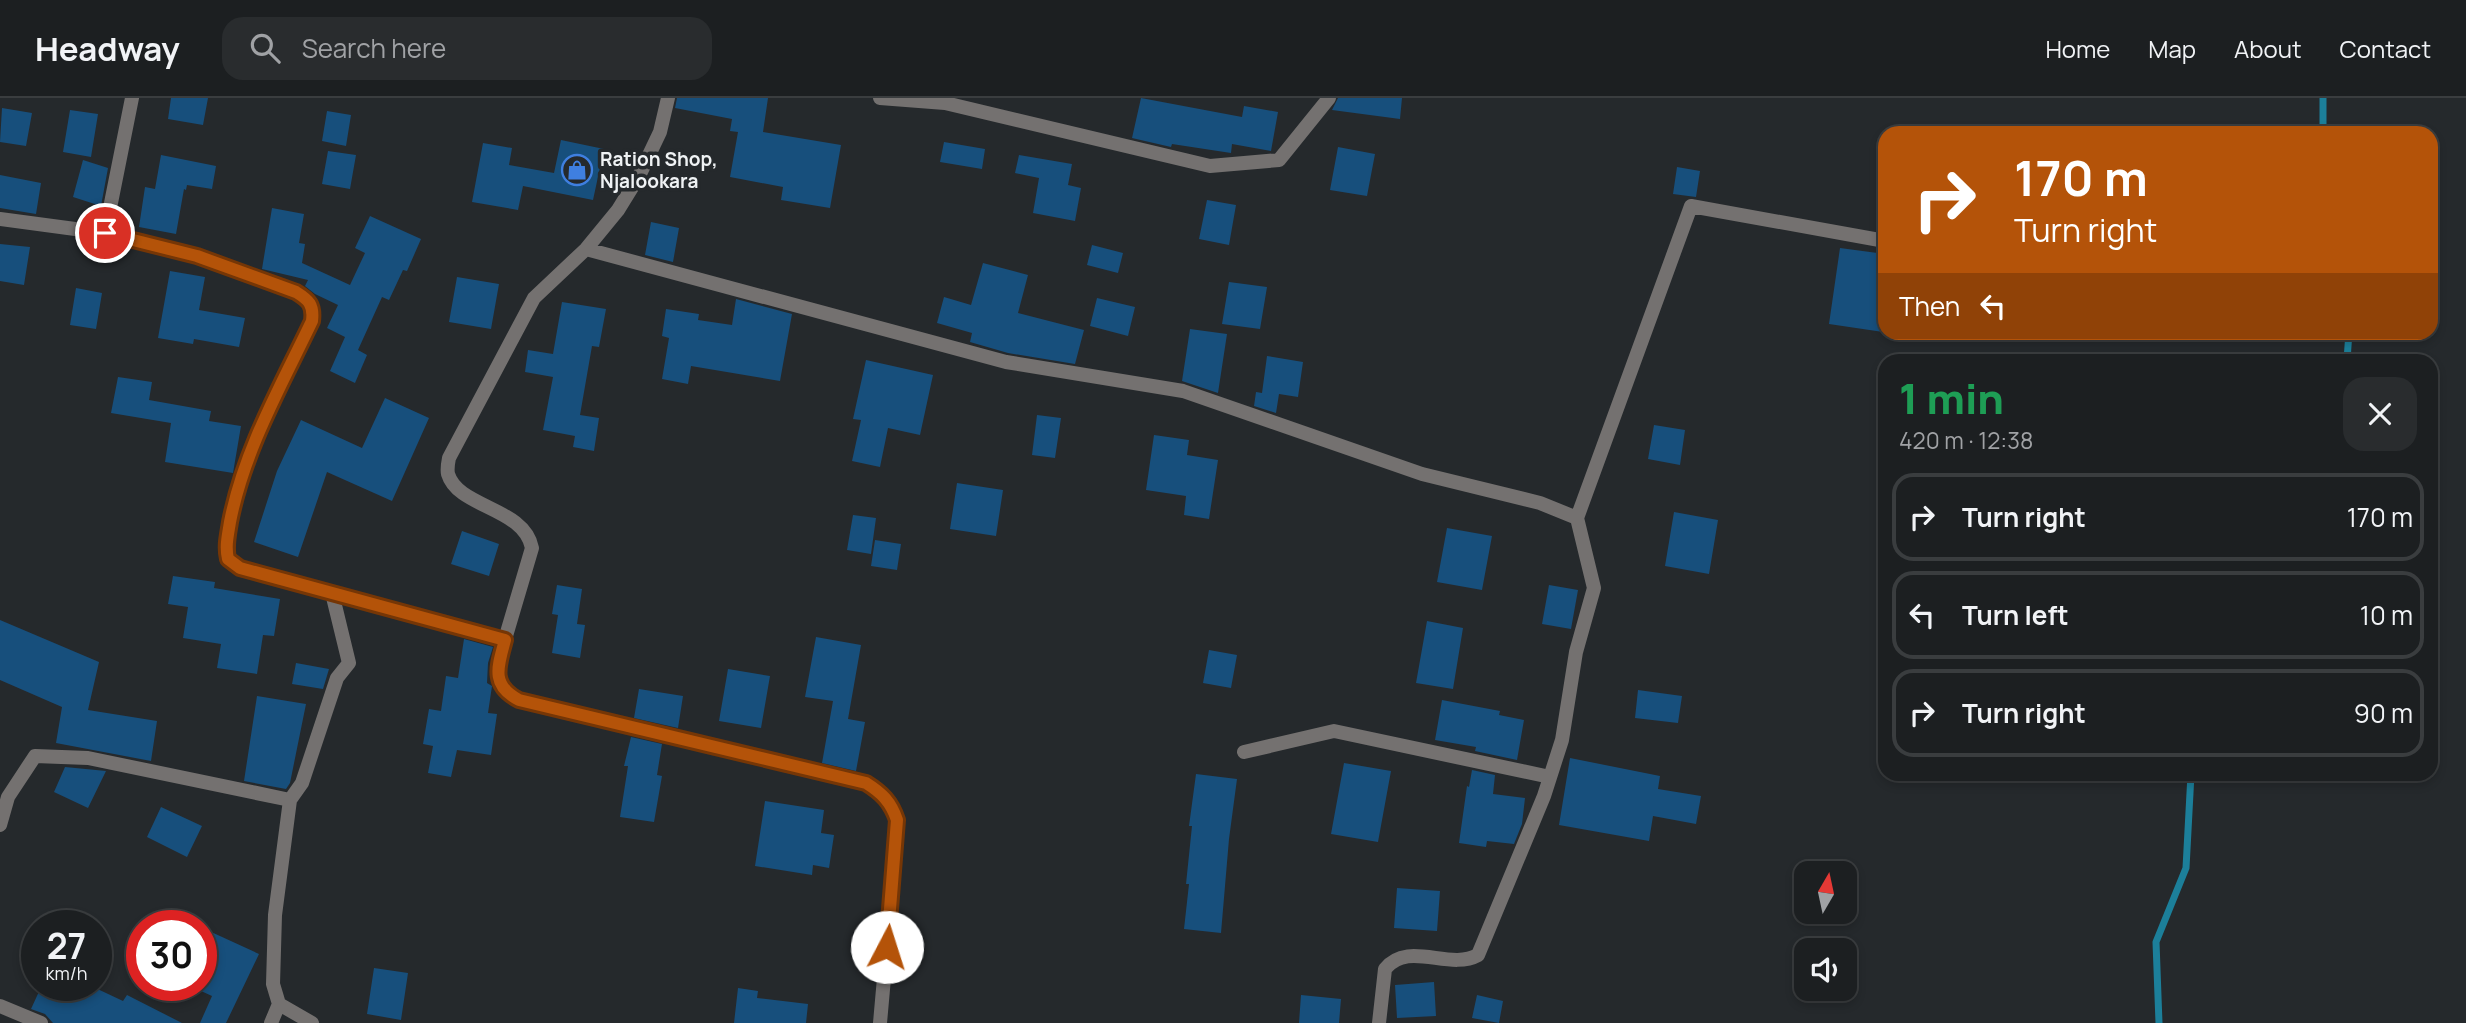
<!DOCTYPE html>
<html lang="en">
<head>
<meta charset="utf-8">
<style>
	body { margin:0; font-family:Manrope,sans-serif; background:#292c2e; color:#f1f3f6; height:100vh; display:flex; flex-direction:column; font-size:26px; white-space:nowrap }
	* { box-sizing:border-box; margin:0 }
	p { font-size:23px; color:#a0a2a5 }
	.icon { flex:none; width:38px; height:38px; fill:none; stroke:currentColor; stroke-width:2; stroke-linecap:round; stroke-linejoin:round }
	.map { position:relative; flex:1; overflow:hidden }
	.details { position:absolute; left:1878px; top:256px; width:560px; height:427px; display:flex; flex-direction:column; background:#1c1f21; border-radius:21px; box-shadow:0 4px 10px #0003,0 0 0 2px #3a3d3f }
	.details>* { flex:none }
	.hud { position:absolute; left:1878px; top:28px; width:560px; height:214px; border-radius:21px; box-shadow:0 4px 10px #0003,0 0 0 2px #3a3d3f; background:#b45309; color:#fff; overflow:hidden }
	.needle { width:46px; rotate:9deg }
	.fabs { position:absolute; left:1794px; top:763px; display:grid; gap:14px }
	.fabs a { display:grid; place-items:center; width:63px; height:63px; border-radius:14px; background:#1c1f21; box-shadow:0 4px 10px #0003,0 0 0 2px #3a3d3f; font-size:35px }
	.speed { position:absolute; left:21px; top:812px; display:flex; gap:14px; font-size:35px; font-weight:700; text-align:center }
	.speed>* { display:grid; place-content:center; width:91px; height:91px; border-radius:50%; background:#1c1f21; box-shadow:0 4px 10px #0003,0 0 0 2px #3a3d3f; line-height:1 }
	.speed small { font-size:18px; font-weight:400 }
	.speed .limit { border:10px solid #d22; background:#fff; color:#111 }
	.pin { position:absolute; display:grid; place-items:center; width:60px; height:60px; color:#fff; margin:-30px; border:4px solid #fff; border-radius:50%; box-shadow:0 2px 7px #0007 }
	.me { position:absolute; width:77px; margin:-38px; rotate:5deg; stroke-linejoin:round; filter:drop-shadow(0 0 5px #0008) }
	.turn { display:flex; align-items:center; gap:24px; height:147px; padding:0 21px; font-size:32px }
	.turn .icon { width:91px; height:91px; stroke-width:2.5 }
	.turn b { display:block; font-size:49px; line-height:60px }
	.then { display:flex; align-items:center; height:66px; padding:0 21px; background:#0003; gap:14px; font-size:26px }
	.round { display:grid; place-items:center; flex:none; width:74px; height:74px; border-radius:21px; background:#292c2e }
	.head { display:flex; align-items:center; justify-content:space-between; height:119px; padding:0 21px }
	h1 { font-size:42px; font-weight:800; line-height:52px; color:#1e9e55 }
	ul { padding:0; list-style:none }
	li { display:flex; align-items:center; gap:21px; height:88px; margin:0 14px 10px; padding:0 7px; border:4px solid #3a3d3f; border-radius:21px }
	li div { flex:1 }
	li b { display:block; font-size:26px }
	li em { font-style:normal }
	header { display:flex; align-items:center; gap:42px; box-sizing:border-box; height:98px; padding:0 35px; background:#1c1f21; border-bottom:2px solid #3a3d3f }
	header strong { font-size:33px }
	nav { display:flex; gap:38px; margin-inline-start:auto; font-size:24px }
	.search { width:490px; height:63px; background:#292c2e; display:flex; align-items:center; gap:18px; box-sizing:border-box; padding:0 24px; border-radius:21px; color:#a0a2a5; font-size:26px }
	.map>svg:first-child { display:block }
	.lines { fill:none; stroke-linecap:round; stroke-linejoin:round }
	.stream { stroke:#1c7f9a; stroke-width:7 }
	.building { fill:#174f7c }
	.minor { stroke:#747170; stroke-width:14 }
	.route-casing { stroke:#753606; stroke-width:18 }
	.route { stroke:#b45309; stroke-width:12 }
	.labels { text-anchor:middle; stroke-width:7; stroke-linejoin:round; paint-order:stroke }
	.poi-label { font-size:19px; font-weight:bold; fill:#eff2f4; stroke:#25292c; text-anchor:start }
</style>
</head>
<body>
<header>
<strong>Headway</strong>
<div class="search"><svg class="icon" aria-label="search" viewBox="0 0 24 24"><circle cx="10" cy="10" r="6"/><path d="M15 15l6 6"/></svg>Search here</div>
<nav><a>Home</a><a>Map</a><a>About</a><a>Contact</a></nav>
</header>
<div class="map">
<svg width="2466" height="925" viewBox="0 0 2466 925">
	<rect width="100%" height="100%" fill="#25292c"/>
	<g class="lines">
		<path class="stream" d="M2323,35V0
			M2347,262L2349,234
			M2159,925L2156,844L2186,770L2191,676"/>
	</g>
	<path class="building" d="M171,0H208L203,27L168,21Z
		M677,0H768L763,34L841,47L830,110L781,102L783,89L730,79L738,34L730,33L732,21L675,10Z
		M1141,0L1242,19L1244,8L1278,14L1271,53L1232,46L1231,55L1172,46L1171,49L1132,40Z
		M1338,0H1402L1400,21L1332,12Z
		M2,10L32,15L26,48L0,44Z
		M70,12L98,16L91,59L63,54Z
		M327,13L351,17L346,48L322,43Z
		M561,42L604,51L593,102L523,88L518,112L472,104L483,45L512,50L509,67L554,75Z
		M944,44L985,51L982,71L940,64Z
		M1338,49L1375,56L1367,98L1330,92Z
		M328,53L356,57L350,91L322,86Z
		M161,57L216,68L212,91L187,87L186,92L184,91L176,136L139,129L145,89L155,91Z
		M1019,57L1072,66L1068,87L1081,90L1075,123L1033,115L1039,80L1015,75Z
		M83,62L108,70L101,108L73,99Z
		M1677,69L1700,73L1696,99L1673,96Z
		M0,77L41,85L36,116L0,110Z
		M1207,102L1236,107L1229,147L1199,141Z
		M272,110L304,116L299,145L305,146L302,165L350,187L365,155L355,150L370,118L421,141L407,173L403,172L389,202L382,199L358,252L367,257L355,285L330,273L345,239L327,230L338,207L315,196L305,188L308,182L262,171Z
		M651,124L679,130L673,164L645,157Z
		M0,146L30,149L24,187L0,183Z
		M1092,147L1123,155L1118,175L1087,167Z
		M1840,150L1885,156L1883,234L1829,226Z
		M983,165L1028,177L1018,215L1084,232L1075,266L1008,255L970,244L972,235L937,225L944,199L971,207Z
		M170,173L205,179L199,212L245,220L239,249L194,241L193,246L158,240Z
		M457,179L499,186L491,231L449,224Z
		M1229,184L1267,189L1260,231L1222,226Z
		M76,190L102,195L96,231L70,227Z
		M1097,200L1135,209L1128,238L1090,228Z
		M736,201L792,216L780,283L691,268L688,286L662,281L669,240L662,238L666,211L699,216L698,222L732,227Z
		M562,204L606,211L599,249L592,248L580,317L599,320L594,353L573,349L575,338L543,332L553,279L525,274L528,252L553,256Z
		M1190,231L1227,236L1218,295L1182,283Z
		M1267,258L1303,264L1298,299L1279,296L1276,315L1254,308L1256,294L1262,295Z
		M866,262L933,277L920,337L888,330L880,369L852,363L861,322L853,321Z
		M118,279L152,284L149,302L211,313L209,323L241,328L233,375L165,364L171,325L111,315Z
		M385,300L429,320L392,403L327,374L298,459L254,444L277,373L301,322L362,350Z
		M1037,317L1061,320L1055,360L1032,357Z
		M1654,327L1685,332L1680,367L1648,361Z
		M1154,337L1189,342L1187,357L1218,362L1209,421L1184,417L1186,398L1146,392Z
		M957,385L1003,392L996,438L950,431Z
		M1674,414L1718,422L1709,476L1665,468Z
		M853,417L876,420L871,456L847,452Z
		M1447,430L1492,438L1482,492L1437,484Z
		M462,433L499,446L489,478L451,466Z
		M875,442L901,446L897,472L871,468Z
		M173,478L215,484L214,490L280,501L274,538L263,537L257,576L217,570L221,546L183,540L188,509L168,506Z
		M557,487L582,491L577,526L585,527L580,560L552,555L558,517L552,516Z
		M1549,487L1578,492L1571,531L1542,526Z
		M0,522L99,564L88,612L157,623L151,663L56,645L62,609L0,582Z
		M1427,523L1463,530L1453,591L1416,585Z
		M816,539L861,547L848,621L865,624L856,673L822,665L833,603L805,599Z
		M464,541L493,549L488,565L487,585L492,588L488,615L497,616L491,657L457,652L451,679L428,675L433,648L423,646L429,611L441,613L446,578L458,580Z
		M1209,552L1237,557L1231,590L1203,585Z
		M296,565L329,571L323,591L292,586Z
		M728,571L770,578L761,630L719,623Z
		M639,591L683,598L678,630L634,620Z
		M1638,592L1682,598L1678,625L1635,620Z
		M257,598L306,606L290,685L286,691L244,683Z
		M1442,602L1500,613L1499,617L1524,622L1517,662L1475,653L1476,649L1435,642Z
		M631,639L662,646L657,677L662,678L654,724L620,719L628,668H624Z
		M1570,660L1660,678L1658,691L1701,698L1696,726L1653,718L1649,743L1559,727Z
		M1344,665L1391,673L1378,744L1331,736Z
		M65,669L106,673L88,710L54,694Z
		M1472,672L1495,677L1493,696L1525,700L1522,726L1514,746L1487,743L1486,749L1459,745L1467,688L1469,689Z
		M1196,676L1237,681L1229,741L1221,835L1184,831L1189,786H1186L1192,728H1189Z
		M765,703L824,712L821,735L834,737L829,770L813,767L812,777L755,768Z
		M161,709L202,728L187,759L147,739Z
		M1397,790L1440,793L1437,833L1394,830Z
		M209,833L259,856L226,925H200L212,898L201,893V850Z
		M374,870L408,875L401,922L367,916Z
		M1434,884L1436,918L1397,920L1395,887Z
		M42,887H89L123,903L127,897L182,925H53L45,916L31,911Z
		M738,890L758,893L757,900L808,906L806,925H734Z
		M1301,897L1341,901L1339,925H1299Z
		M1477,897L1503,903L1499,925L1472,920Z"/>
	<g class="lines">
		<path class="minor" d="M668,0L660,34L639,78L618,112L586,151L534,200L449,360C448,365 447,371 448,376C458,410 524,409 532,450L498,565C499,584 502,593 519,602L866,685C886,697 897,711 897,734L880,925
			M880,0L945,5L1210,68L1279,62L1329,0
			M0,121L105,135L197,158L296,194C309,202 314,207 312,223C281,288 243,353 230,424C228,437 225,448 228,461L240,470L505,542
			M105,135L132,0
			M586,151L1006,264L1183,293L1422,376L1540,405L1577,420L1594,490L1576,554L1562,642L1544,698L1478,857C1449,873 1408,842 1385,871L1379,925
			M1577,420L1691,108L1885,143
			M1244,654L1334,633L1550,679
			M0,727L8,699L35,658L88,660L290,702
			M279,906L312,925
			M0,908L41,925
			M271,925L279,906L273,886L275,817L290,702L302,685L337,580L349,565L332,495"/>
	</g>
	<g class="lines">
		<g class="route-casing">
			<path id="route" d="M105,135L197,158L296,194C309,202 314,207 312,223C281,288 244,352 230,424C228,437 225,448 228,461L240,470L505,542C498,568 490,587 519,602L866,685C882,695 891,704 897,722L887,849"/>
		</g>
		<use href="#route" class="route"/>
	</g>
	<defs>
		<g id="shop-ring" transform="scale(1.575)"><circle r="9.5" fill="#25292c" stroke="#3f7fe0" stroke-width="1.5"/><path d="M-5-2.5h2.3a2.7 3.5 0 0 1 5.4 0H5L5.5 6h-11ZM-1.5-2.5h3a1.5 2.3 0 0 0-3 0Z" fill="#3f7fe0"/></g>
	</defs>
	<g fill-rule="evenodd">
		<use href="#shop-ring" x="577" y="72"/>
	</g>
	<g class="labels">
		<g class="poi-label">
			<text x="600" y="68">Ration Shop,<tspan x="600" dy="22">Njalookara</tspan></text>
		</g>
	</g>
</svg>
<div class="fabs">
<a><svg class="needle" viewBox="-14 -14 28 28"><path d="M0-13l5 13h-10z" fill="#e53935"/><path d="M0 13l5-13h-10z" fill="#a0a2a5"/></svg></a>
<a><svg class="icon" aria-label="sound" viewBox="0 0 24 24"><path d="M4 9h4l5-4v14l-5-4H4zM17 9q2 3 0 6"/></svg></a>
</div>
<div class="speed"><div>27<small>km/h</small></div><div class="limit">30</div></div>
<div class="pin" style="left:105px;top:135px;background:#d93025"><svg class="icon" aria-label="arrive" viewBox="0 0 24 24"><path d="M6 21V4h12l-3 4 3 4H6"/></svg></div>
<svg class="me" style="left:887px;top:849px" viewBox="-20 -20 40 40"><circle r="19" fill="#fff"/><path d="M0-13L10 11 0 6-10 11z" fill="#b45309"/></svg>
<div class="hud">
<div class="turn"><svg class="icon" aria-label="right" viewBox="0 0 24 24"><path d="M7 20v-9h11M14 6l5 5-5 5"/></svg><div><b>170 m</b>Turn right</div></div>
<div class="then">Then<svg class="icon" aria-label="left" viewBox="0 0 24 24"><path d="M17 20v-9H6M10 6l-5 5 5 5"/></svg></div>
</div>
<section class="details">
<div class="head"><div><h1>1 min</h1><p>420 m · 12:38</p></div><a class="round"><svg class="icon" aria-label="close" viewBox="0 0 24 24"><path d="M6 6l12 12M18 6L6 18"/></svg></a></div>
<ul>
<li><svg class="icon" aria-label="right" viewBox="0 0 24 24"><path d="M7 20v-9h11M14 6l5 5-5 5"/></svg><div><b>Turn right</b></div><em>170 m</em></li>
<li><svg class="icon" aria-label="left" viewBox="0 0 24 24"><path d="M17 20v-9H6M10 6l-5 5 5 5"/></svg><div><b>Turn left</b></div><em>10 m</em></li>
<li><svg class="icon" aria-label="right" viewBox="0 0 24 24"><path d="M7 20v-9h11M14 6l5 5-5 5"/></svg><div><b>Turn right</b></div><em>90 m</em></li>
</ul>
</section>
</div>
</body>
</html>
